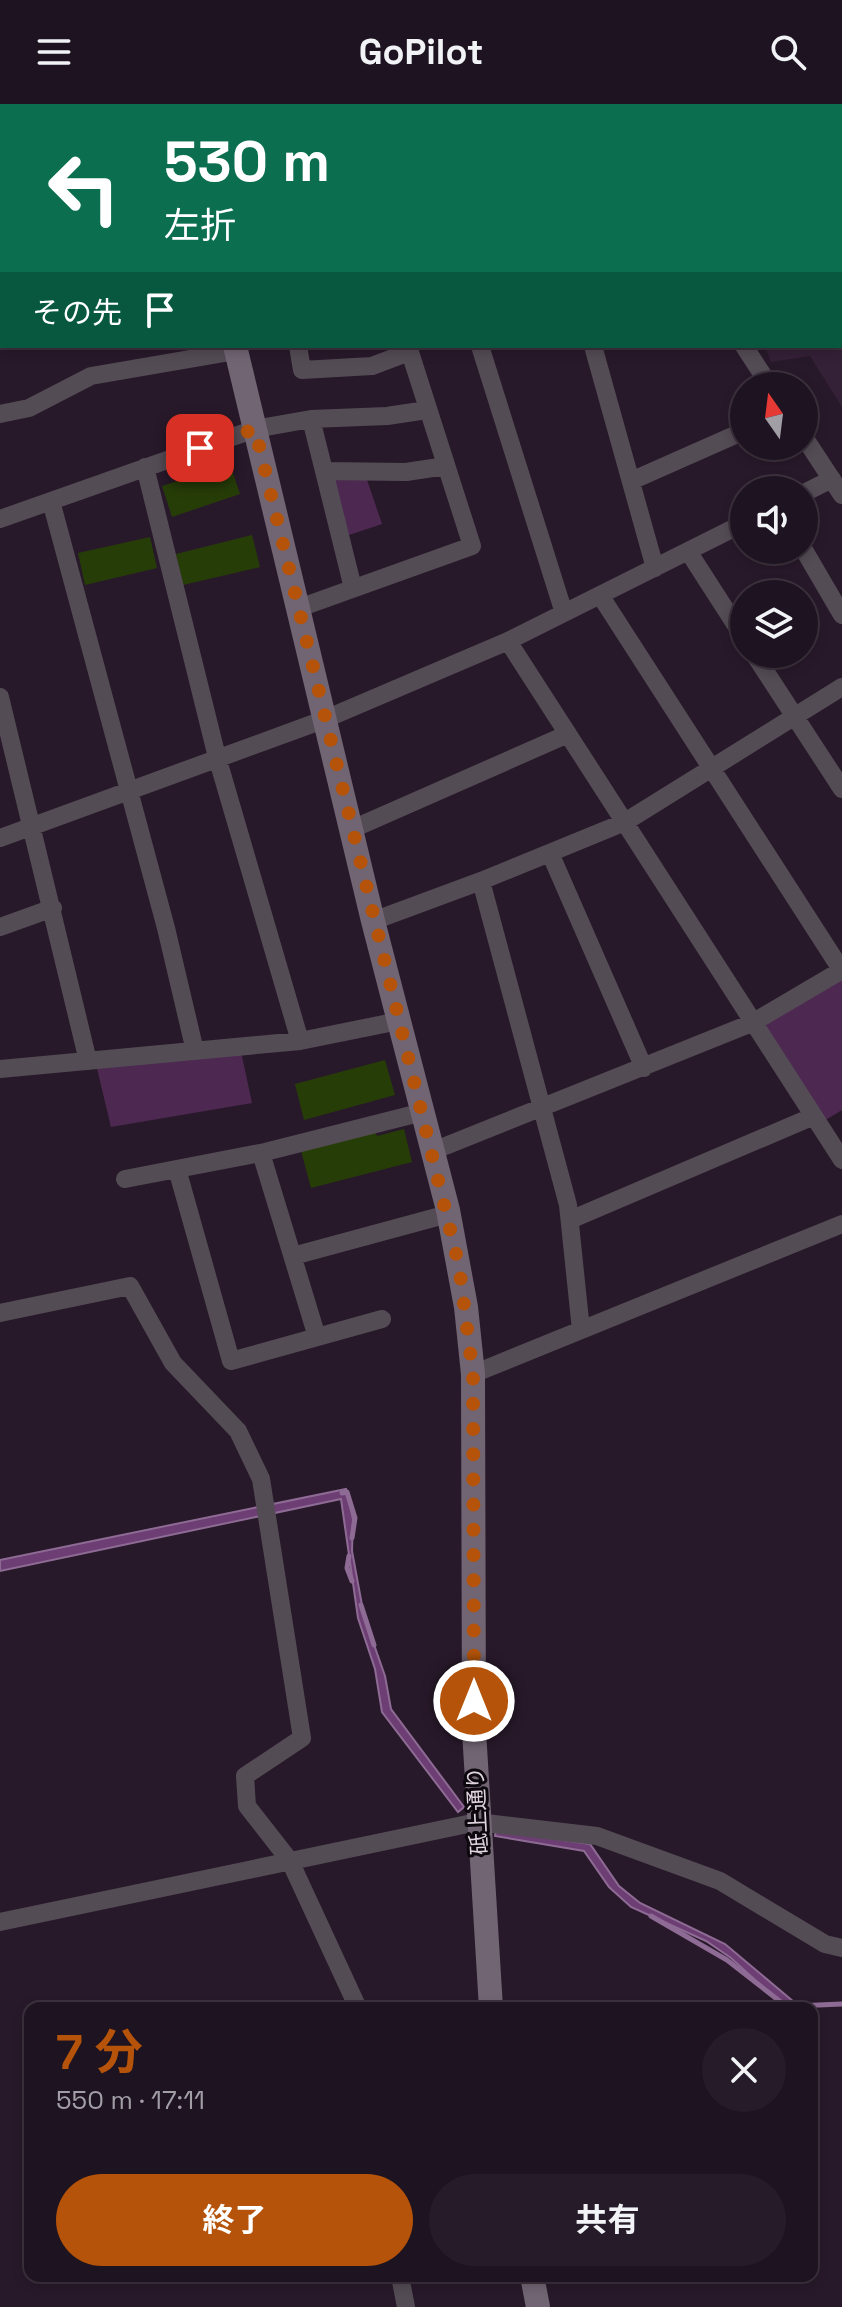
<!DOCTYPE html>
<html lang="ja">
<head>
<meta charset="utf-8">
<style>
	body { margin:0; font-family:"Space Grotesk","Noto Sans JP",sans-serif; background:#261c29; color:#f1f3f6; height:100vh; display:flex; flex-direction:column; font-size:30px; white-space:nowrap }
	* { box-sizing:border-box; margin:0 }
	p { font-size:26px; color:#a19ea5 }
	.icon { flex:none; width:44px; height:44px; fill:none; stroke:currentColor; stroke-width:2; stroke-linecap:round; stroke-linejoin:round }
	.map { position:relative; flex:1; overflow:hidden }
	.details { position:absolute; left:24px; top:1898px; width:794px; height:280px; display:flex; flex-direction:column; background:#1e1320; border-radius:16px; box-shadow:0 4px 12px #0003,0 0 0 2px #3c323e }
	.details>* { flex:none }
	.banner { position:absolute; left:0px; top:0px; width:842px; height:244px; box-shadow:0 4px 12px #0003,0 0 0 2px #3c323e; background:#0b6e4f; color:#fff; overflow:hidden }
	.needle { width:52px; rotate:346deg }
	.tools { position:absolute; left:730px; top:268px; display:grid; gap:16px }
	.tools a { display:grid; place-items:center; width:88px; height:88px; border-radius:50%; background:#1e1320; box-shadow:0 4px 12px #0003,0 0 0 2px #3c323e; font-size:40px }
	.pin { position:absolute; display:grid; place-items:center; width:68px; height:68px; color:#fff; margin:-34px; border-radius:16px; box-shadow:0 4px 12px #0006 }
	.me { position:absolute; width:88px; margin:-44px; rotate:0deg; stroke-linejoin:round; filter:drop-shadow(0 0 6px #0008) }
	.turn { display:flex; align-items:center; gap:28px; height:168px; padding:0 32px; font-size:36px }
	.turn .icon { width:104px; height:104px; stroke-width:2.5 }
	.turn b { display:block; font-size:56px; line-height:68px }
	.then { display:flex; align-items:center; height:76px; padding:0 32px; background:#0003; gap:16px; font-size:30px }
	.round { display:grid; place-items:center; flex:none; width:84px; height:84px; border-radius:42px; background:#261c29 }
	.summary { display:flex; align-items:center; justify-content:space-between; height:136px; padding:0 32px }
	h1 { font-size:48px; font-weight:700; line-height:60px; color:#b45309 }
	.cta { display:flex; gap:16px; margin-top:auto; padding:16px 32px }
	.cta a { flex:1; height:92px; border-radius:48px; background:#b45309; color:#fff; font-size:32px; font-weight:700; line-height:92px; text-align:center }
	.cta a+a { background:#261c29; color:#f1f3f6 }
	header { display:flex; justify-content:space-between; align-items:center; height:104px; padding:0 32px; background:#1e1320; font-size:36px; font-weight:700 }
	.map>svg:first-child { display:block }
	.built { fill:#342037 }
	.green { fill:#4d2951 }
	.water { fill:#6c3e73; stroke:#8e6b94; stroke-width:2 }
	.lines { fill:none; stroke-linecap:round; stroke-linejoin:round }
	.stream { stroke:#8e6b94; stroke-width:5 }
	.building { fill:#273d08 }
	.street { stroke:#544c55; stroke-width:18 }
	.secondary { stroke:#716573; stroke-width:24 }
	.route { stroke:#b45309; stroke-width:14; stroke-dasharray:0 25.2 }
	.labels { text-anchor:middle; stroke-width:6; stroke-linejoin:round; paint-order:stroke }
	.street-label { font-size:22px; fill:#dfd4e0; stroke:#0d070e }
</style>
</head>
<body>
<header><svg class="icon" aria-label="menu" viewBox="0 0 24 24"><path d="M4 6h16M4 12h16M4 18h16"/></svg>GoPilot<svg class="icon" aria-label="search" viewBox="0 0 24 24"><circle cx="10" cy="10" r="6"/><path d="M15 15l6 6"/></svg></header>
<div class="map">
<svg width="842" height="2203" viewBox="0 0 842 2203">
	<rect width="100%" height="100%" fill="#28192a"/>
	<path class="built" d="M840,214L842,220V303L810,252L771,258L765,242H840Z"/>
	<path class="green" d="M364,367L382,420L340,434L333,368Z
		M842,867V1006L819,1020L752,919Z
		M240,943L252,999L111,1023L95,956Z"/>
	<path class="water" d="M346,1385L353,1415L352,1447L364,1512L385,1572L391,1605L464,1703L458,1708L382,1608L375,1565L358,1514L341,1395L0,1467V1456Z
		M496,1726L590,1740L619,1782L640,1799L725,1840L794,1898L812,1904H786L731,1854L706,1837L631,1803L609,1783L584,1747L495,1732Z"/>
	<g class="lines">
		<path class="stream" d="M342,1389L347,1388L355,1414L352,1434
			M349,1452L347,1464L352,1477
			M361,1501L374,1541
			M651,1812L727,1856L782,1899
			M795,1902L842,1900"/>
	</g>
	<path class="building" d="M230,360L240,390L172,413L162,382Z
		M252,431L260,463L183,481L176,450Z
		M150,433L157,464L85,481L78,449Z
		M385,956L395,991L304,1016L295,980Z
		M374,1024L377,1032L404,1025L412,1058L311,1084L300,1043Z"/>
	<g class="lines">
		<path class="street" d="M555,0V2
			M584,0L585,2
			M771,0L772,2
			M397,2L401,0
			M499,2L502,0
			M840,141L842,140
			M840,167L842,172
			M298,242L302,266L372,262L409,248
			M480,242L564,509
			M593,242L655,464
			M744,242L770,282
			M0,310L29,304L91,272L236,247
			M311,315L324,367
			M804,333L842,391
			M145,363L217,653L300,937
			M631,377L744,327
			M804,389L832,375
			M51,397L166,824L195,947
			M0,415L255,325L311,315L387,312L427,306
			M804,446L842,511
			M688,447L744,534
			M353,484L324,367L406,368L446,362
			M600,491L842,867
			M299,504L472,442L408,242
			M508,537L842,1056
			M754,550L842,685
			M0,593L88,957
			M350,726L568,630
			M0,734L323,616L508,537L744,419
			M550,749L644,964
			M481,777L568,1101L581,1226
			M373,817L481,777L625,718L842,583
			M0,823L53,804
			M0,965L300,937L399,917
			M433,1047L752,919L842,866
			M261,1049L317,1233
			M177,1065L231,1257L382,1215
			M125,1075L265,1048L423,1008
			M570,1116L814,1012
			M293,1152L448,1110
			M0,1209L130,1182L173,1259L238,1327L261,1375L302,1634L245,1672L247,1702L290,1757L358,1904
			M473,1270L842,1120
			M0,1818L477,1718L597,1732L720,1777L825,1840L842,1844
			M400,2172L406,2203"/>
		<path class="secondary" d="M178,0L179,2
			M235,242L373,817L448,1106L466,1203L473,1270L474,1627L491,1904
			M532,2172L538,2203"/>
	</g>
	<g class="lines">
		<path class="route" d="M200,344L255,325L459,1162L473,1270L474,1597"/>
	</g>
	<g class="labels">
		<g class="street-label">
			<text transform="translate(477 1707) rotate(-93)" y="8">砥上通り</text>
		</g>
	</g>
</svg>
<div class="tools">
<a><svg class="needle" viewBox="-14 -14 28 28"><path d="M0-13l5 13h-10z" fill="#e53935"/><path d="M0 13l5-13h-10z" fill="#a19ea5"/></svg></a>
<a><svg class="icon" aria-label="sound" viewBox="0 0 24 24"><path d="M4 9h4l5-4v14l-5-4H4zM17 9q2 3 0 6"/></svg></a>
<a><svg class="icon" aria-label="layers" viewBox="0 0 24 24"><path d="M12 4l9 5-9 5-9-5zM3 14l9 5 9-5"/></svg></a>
</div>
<div class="pin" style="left:200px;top:344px;background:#d93025"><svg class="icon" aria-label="arrive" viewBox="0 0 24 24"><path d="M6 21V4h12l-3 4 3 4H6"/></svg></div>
<svg class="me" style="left:474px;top:1597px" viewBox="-20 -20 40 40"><circle r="17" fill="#b45309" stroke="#fff" stroke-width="3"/><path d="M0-11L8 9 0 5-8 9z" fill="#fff"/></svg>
<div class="banner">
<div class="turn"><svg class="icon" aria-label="left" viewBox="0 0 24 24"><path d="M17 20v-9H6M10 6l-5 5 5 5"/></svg><div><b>530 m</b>左折</div></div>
<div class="then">その先<svg class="icon" aria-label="arrive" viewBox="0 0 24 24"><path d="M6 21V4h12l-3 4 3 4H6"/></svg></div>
</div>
<section class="details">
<div class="summary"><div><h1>7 分</h1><p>550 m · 17:11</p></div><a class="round"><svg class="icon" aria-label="close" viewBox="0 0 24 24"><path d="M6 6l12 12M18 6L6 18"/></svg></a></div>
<div class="cta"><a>終了</a><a>共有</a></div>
</section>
</div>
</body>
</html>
